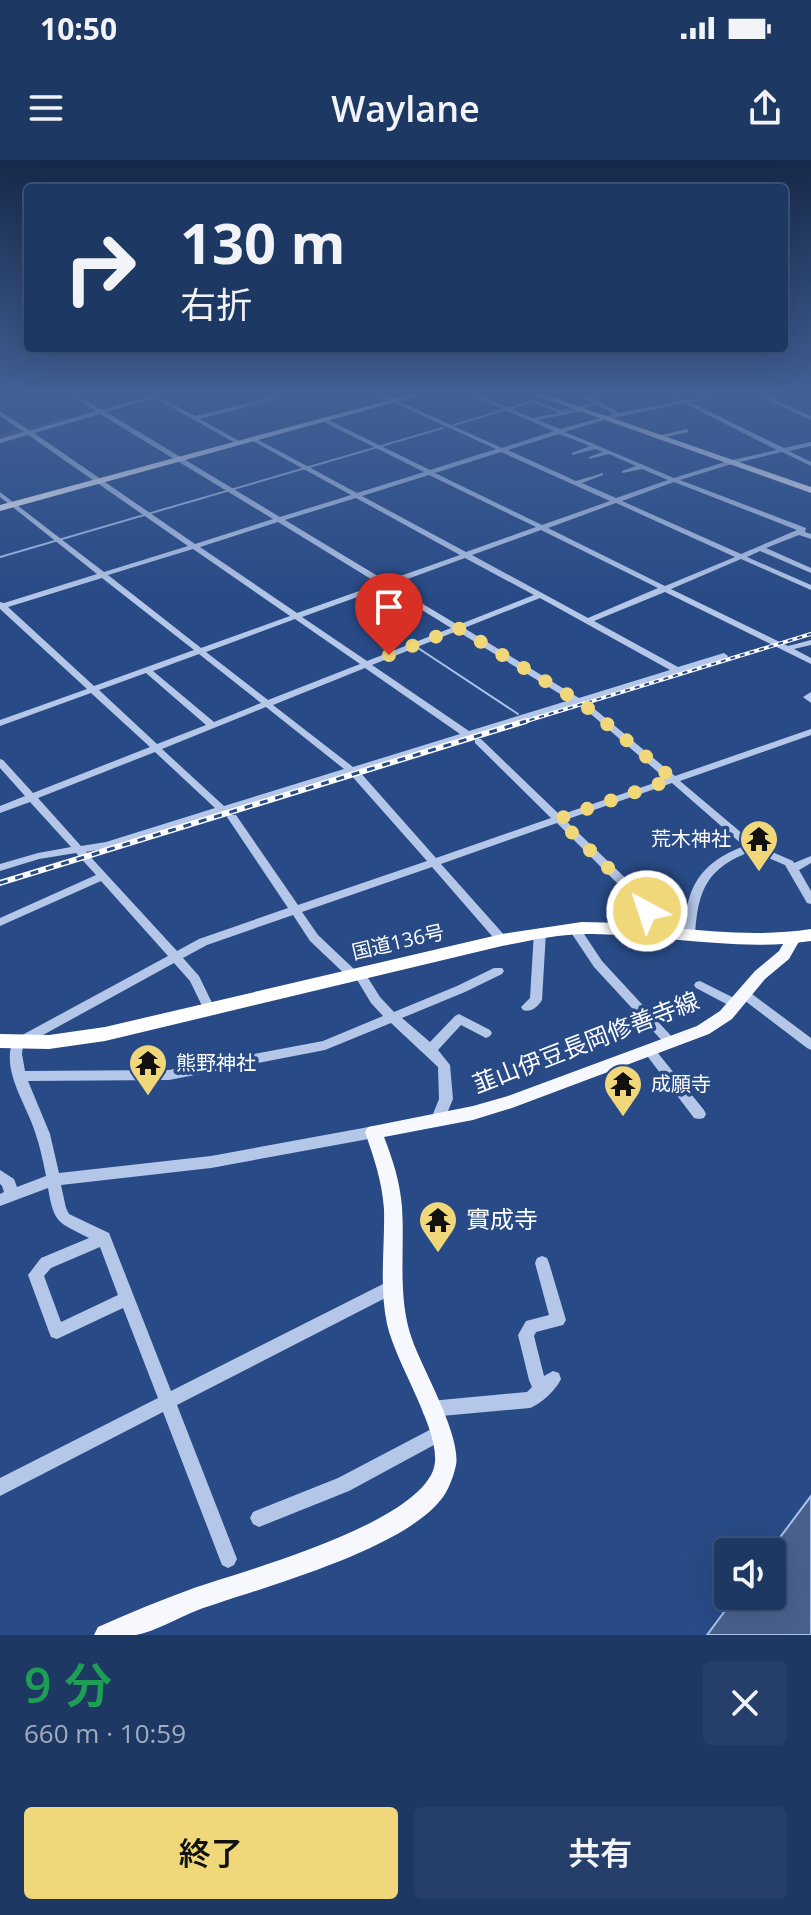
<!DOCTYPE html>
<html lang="ja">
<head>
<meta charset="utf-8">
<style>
	body { margin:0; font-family:"Open Sans","Noto Sans JP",sans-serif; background:#263f6a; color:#f1f3f6; height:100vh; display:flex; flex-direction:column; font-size:30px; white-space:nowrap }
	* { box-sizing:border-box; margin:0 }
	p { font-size:26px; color:#a1acbf }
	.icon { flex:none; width:44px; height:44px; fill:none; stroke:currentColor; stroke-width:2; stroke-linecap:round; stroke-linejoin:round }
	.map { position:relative; height:1475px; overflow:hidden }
	.drawer { display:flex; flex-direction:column; background:#1e3864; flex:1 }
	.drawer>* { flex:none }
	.guide { position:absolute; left:24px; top:24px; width:764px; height:168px; border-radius:8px; box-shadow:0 8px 32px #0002,0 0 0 2px #3c5278; background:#1e3864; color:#f1f3f6; overflow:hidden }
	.fabs { position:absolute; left:714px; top:1378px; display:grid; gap:16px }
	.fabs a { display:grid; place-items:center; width:72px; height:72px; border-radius:8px; background:#1e3864; box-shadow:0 8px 32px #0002,0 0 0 2px #3c5278; font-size:40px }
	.pin { position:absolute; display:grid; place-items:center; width:68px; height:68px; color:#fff; margin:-82px -34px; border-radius:50% 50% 50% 0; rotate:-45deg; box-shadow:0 0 8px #0007 }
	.pin .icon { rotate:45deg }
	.me { position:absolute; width:88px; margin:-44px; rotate:320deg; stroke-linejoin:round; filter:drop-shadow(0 0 6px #0008) }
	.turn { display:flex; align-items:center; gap:28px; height:168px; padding:0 24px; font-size:36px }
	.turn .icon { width:104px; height:104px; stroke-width:2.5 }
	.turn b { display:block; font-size:56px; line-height:68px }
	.round { display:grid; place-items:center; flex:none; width:84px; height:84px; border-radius:8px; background:#263f6a }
	.headline { display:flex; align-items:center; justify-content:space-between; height:136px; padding:0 24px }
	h1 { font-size:48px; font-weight:600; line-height:60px; color:#1e9e55 }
	.cta { display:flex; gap:16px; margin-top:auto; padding:16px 24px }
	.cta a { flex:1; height:92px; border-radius:8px; background:#f0d77a; color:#111; font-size:32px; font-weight:600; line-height:92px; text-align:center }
	.cta a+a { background:#263f6a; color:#f1f3f6 }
	.status { display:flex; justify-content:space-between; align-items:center; height:56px; padding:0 40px; background:#1e3864; direction:ltr }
	.status svg { height:22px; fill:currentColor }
	header { display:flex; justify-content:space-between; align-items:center; height:104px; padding:0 24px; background:#1e3864; font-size:36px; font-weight:600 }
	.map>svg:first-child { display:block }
	.water { fill:#4a618d; stroke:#a8c1e8; stroke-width:2 }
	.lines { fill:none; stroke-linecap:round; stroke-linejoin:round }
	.stream { stroke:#a8c1e8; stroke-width:2 }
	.river { fill:#4a618d; fill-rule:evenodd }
	.minor { fill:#b4c7e8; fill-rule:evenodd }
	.major { fill:#f6f8fe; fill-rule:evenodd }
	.highway { fill:#fff; fill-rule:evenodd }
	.rail-far1-casing { stroke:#fff; stroke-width:4 }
	.rail-casing { stroke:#fff; stroke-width:6 }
	.rail-far1 { stroke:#284a86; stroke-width:2; stroke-dasharray:5; stroke-linecap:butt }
	.rail { stroke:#284a86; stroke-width:3; stroke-dasharray:8; stroke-linecap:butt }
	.route { stroke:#f0d77a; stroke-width:14; stroke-dasharray:0 25.2 }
	.labels { text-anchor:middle; stroke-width:7; stroke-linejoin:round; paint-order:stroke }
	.poi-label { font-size:20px; fill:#fff; stroke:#284a86; text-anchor:start }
	.street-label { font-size:20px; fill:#fff; stroke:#284a86 }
	.near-street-label { font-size:24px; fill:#fff; stroke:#284a86 }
	.near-poi-label { font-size:24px; fill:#fff; stroke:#284a86; text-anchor:start }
</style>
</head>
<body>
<div class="status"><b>10:50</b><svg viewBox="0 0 49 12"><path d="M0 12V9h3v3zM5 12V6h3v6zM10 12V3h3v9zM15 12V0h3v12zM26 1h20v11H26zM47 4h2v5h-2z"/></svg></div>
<header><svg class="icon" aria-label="menu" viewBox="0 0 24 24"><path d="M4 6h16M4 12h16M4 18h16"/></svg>Waylane<svg class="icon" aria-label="share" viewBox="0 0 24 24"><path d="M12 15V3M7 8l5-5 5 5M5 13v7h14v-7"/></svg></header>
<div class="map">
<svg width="811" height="1475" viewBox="0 0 811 1475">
	<rect width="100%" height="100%" fill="#284a86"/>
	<path class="water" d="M811,1336V1475H707L736,1436H772V1392H769Z"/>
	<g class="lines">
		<path class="stream" d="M516,233L560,252L595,244
			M454,265L534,241
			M0,397L443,268
			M415,486L518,554"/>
		<path class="river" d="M68,257L71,258V262L0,281V275Z"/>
		<path class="minor" d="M67,233H74L102,250L151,236L153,233H170L160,237L195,256L288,233H298L200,259L241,282L242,283L239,285L155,238L106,252L280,357L351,335L251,280V278H255L357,333L424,312L322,261V259H326L430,310L496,289L372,233H380L502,288L554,271L466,233H474L532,258L582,249V251L537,260L560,269L614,254L576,233H583L620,253L679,241L665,233C676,233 677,238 686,239C694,241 717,233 729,233L690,242L784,288L811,282V286L789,291L811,302V306L782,292L732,304L680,320L806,368L805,372L811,374V379L799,375L766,388L811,408V413L760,391L747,397L811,425V430L741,399L671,429L788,486L811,480V485L794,489L811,498V504L665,432L594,461L678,507L724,493L728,496L727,498L585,541L675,616L811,569V575L680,621L756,685L793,701L794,703L811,696V703L799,710L811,731V744L807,743L785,705L752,691C707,708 698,729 695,775L689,779L685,778L683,775C687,727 698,704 744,686L672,623L565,660L641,733L651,746L655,771L653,774L649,775L643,771L640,747L633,739L557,663L441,704L506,777L508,780L506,783H498L432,707L302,752L318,775L355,810H363L380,837L394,852L457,826L494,808H502L504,811L502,814L465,832L402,858L430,882L455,856L459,854L490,870L492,873L490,876L486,878L461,865L438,890L450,905L453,939L443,963L438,964L433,963L431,959L439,939L438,907L391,863L325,890L169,920L28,921L50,974L59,1013L211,996L374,966L379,968L381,972L379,976L374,978L211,1008L61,1025L66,1048L69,1054L109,1073L171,1231L387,1122L392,1120L397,1122L400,1127L397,1132L177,1245L237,1399L234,1405L228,1408L222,1405L163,1252L0,1336V1318L158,1238L123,1148L57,1179L51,1177L49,1172L28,1115L41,1098L89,1078C58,1062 54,1064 48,1028L0,1046V1034L4,1032L2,1026L0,1024V1010L14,1019L17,1027L46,1016C43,1001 40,986 35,972C26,943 1,911 13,880L168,796L101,721L0,766V758L96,715L76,693L39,699L0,711V704L38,693L71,687L30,642L0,653V646L25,636L0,608V599L3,600L33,633L150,587L91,533L0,566V560L87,529L0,449V442L4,443L97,414L0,337V332L104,412L188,386L28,275L0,283V279L24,272L0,256V251L30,271L96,251ZM684,243L777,290L728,301L674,318L565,272L604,260ZM100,254L273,359L195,384L34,273ZM559,274L590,286L572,293V295L595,289L603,292L589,297V299L609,294L636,306L622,311V313L642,309L668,320L616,338L582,323L603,315V313L576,321L508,290ZM501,292L610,341L542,365L435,313ZM429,315L536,367L466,392L362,336ZM674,322L797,370L741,394L622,341ZM356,338L460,395L386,421L285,360ZM616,343L735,397L665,426L548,368ZM278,362L379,424L297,453L200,387ZM541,370L658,428L588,458L472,395ZM193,389L290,456L201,488L108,415ZM465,398L534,435L458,465L391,425ZM102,418L194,490L94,526L8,447ZM385,427L451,468L367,501L302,457ZM540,438L670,510L579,538L464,468ZM295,459L360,504L268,540L206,492ZM457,471L570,540L469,571L372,505ZM199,494L261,543L214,562L153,511ZM365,508L460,574L353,607L273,545ZM146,513L206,565L157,584L99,530ZM577,544L585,549L666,619L560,655L481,579H475V583L551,658L436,698L359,611ZM266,547L344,609L224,646L162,589ZM155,592L215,648L106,682L81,686L38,638ZM350,614L427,701L298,745L236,655H228L227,657L288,748L199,779L177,791L86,692L111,687ZM293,755L310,781L349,818H356L371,843L383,856L323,881L169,910L25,911L22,894L23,886L174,803L190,821L205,852H213L215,849L199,816L183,798L207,785ZM100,1087L118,1135L61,1162L44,1116L51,1108Z
			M753,233H761L811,256V260Z
			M686,269L688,270V272L657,279L654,277Z
			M811,532V543L803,537Z
			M574,764L578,765L602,801L674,879L676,882L674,885L670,887L666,885L594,807L568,768Z
			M540,768L546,772L542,840C538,847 530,853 523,850L521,847L530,838L534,772Z
			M700,821L740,841L742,844L740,847H732L696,828L694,825L696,822Z
			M744,830L748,831L811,878V890L807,888L740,837L738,834L740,831Z
			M649,885L653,887L704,950L706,954L704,958L699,959L694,958L645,893L643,890L645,887Z
			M542,1096L547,1098L549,1103L566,1160L563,1165L536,1172L534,1176L544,1216L553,1211L559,1213L561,1219C556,1230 541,1244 530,1248L430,1257L424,1255L422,1249L424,1243L430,1241L527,1232L532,1227L529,1220L518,1175L526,1161L549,1155L535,1103L537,1098Z
			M439,1265L445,1267L447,1273L445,1279L349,1331L259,1367L253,1364L250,1358L253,1352L338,1318Z"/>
		<path class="major" d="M416,233H428L0,351V345Z
			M529,233H540L811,327V333Z
			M794,773L801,778L789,799L765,819L732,859L709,874L512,948L473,960L384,977C393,1000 400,1022 402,1047C405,1091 397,1137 412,1179C422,1209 465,1281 455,1309C453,1318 448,1330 443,1337C405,1390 260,1428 198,1450C179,1457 155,1472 136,1475C123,1475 107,1475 94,1475L98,1467C129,1453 161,1440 194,1428C243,1411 430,1361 435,1302C438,1266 396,1204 387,1164C379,1126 385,1087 384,1049C382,1021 374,998 365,972L368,967L473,946L508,936L697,866L720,851L755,811L779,791L789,774Z"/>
		<path class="highway" d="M582,762C659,762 734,781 811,769V781C738,792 667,775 594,774C563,773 532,780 502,786L105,881L49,889L0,888V874L49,875L105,867L502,774Z"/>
		<g class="rail-far1-casing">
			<path id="rail-far1" d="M520,563L811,474"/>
		</g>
		<g class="rail-casing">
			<path id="rail" d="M0,723L526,561"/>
		</g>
		<use href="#rail-far1" class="rail-far1"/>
		<use href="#rail" class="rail"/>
	</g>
	<linearGradient id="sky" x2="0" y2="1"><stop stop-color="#16294a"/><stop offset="0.53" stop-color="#426095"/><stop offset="1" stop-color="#426095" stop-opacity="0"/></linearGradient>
	<rect width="811" height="440" fill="url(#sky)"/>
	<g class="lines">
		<path class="route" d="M389,495L458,468L583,544L673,619L558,659L637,736L647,751"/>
	</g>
	<defs>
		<g id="temple-pin" transform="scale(2)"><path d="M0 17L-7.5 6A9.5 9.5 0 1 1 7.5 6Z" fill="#f0d77a" stroke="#284a86"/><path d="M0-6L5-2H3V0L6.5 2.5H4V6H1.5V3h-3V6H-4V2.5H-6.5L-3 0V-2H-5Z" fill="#111"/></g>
	</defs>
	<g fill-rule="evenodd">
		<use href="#temple-pin" x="759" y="679"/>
		<use href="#temple-pin" x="148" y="903"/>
		<use href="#temple-pin" x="623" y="924"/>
		<use href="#temple-pin" x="438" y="1060"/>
	</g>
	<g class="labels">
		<g class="poi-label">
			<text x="731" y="686" text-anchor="end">荒木神社</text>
			<text x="176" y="910">熊野神社</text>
			<text x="651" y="931">成願寺</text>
		</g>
		<g class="street-label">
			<text transform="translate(398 782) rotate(-13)" y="7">国道136号</text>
		</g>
		<g class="near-street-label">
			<text transform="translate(586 883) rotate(-21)" y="8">韮山伊豆長岡修善寺線</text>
		</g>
		<g class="near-poi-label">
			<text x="466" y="1068">實成寺</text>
		</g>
	</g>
</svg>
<div class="fabs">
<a><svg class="icon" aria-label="sound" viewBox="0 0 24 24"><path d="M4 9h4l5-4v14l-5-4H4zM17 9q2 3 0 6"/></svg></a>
</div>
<div class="pin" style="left:389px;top:495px;background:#d93025"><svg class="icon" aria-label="arrive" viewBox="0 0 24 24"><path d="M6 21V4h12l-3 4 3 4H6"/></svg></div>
<svg class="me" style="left:647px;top:751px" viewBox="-20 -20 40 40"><circle r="17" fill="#f0d77a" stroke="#fff" stroke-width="3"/><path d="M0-11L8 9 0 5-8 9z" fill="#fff"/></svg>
<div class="guide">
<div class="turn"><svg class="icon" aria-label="right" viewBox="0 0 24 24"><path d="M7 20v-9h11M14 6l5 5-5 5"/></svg><div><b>130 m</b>右折</div></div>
</div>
</div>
<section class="drawer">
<div class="headline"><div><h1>9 分</h1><p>660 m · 10:59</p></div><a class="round"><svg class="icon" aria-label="close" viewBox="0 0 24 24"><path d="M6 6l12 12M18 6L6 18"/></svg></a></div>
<div class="cta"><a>終了</a><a>共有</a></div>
</section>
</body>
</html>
